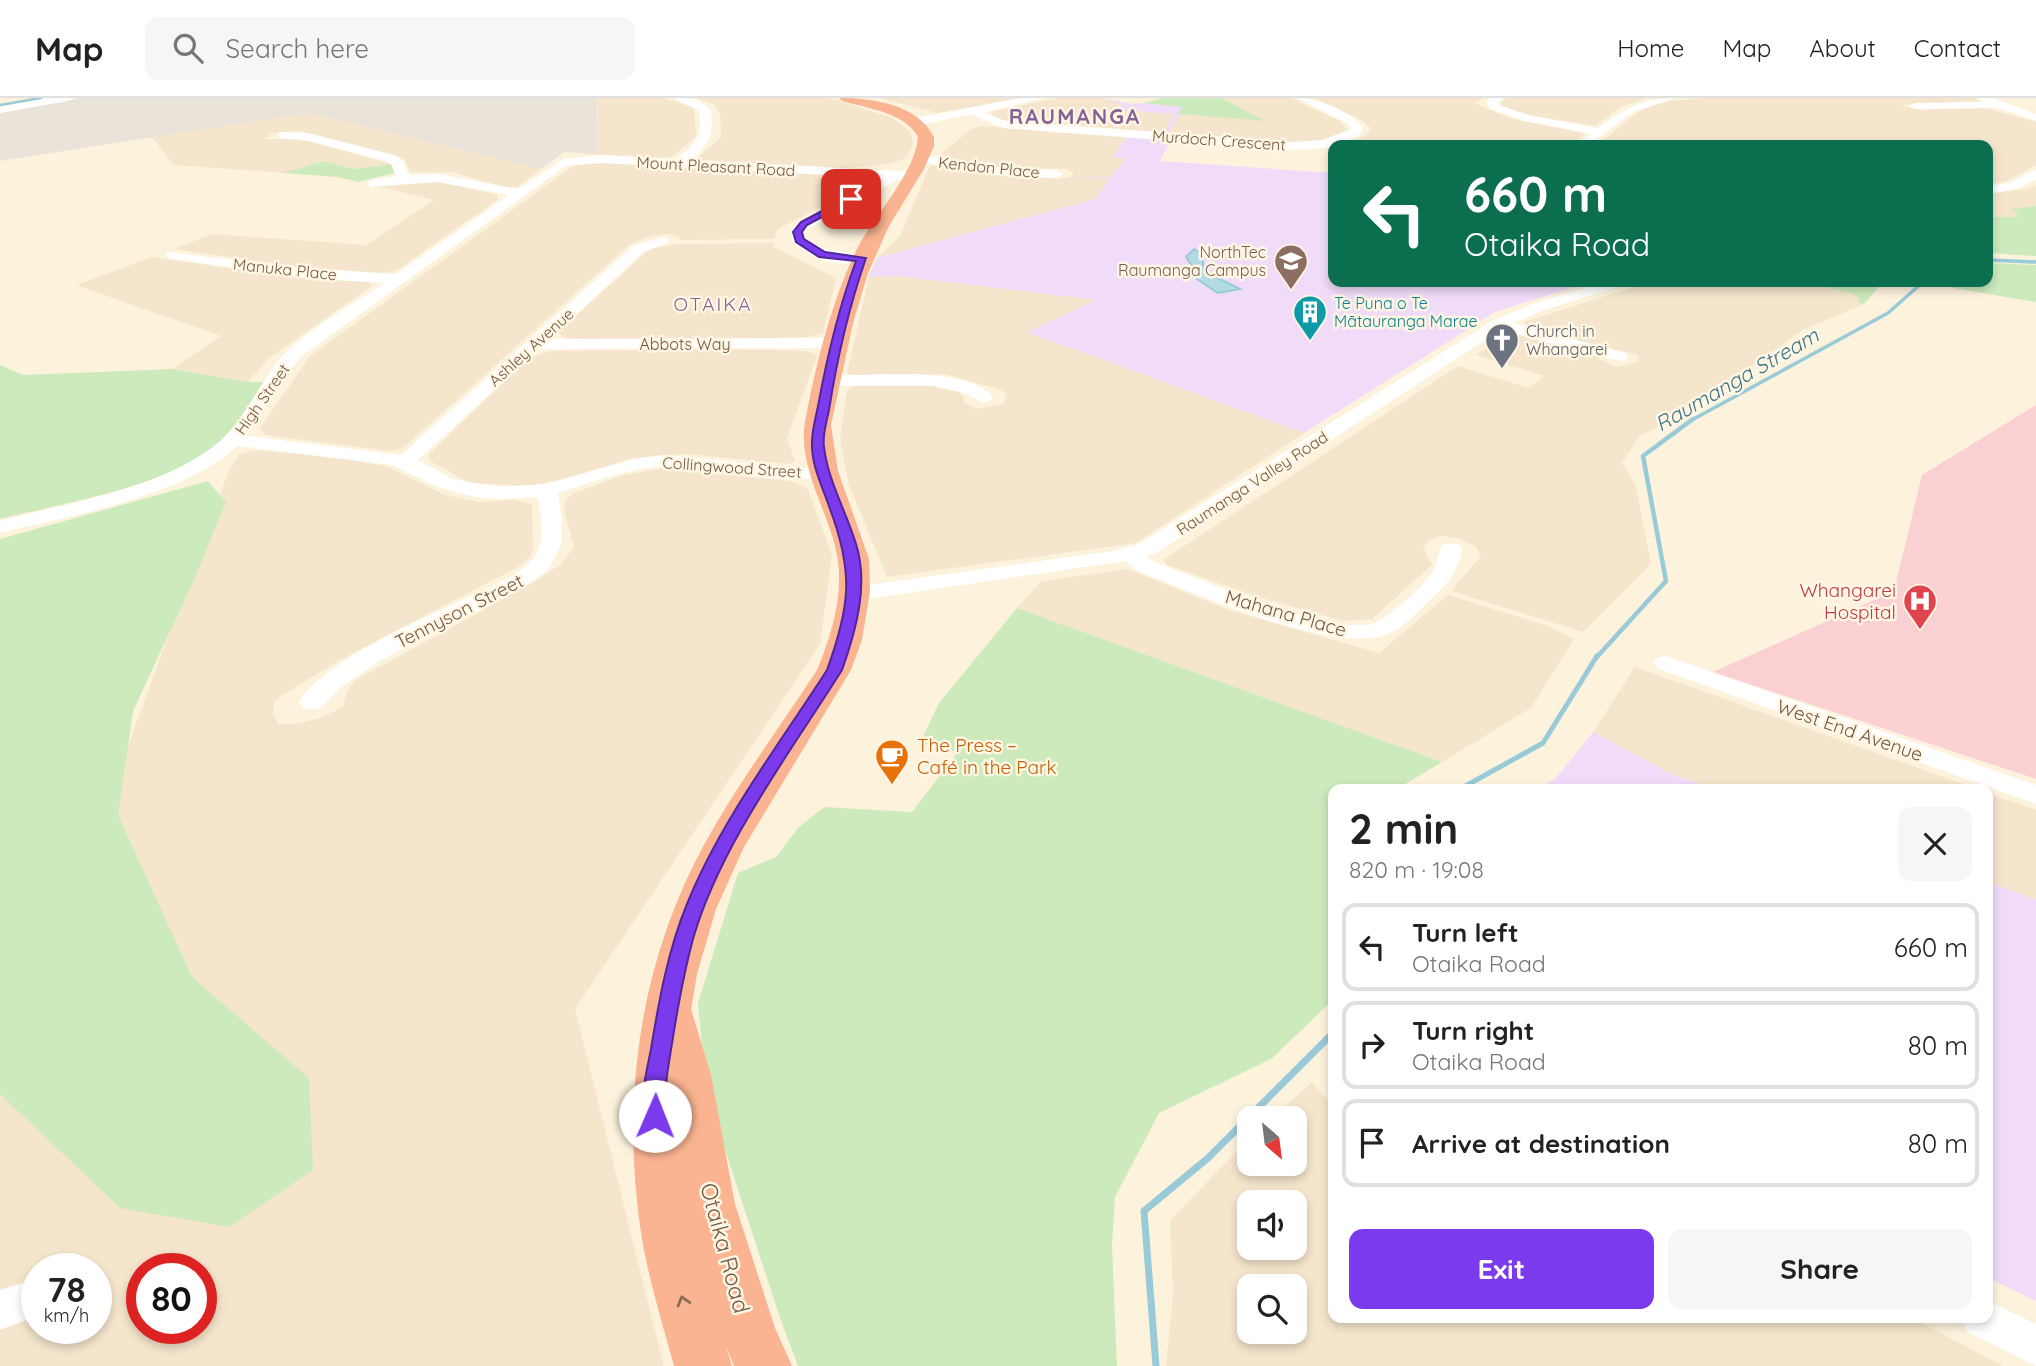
<!DOCTYPE html>
<html lang="en">
<head>
<meta charset="utf-8">
<style>
	body { margin:0; font-family:Quicksand,sans-serif; background:#f6f6f6; color:#222; height:100vh; display:flex; flex-direction:column; font-size:26px; white-space:nowrap }
	* { box-sizing:border-box; margin:0 }
	p { font-size:23px; color:#767676 }
	.icon { flex:none; width:38px; height:38px; fill:none; stroke:currentColor; stroke-width:2; stroke-linecap:round; stroke-linejoin:round }
	.map { position:relative; flex:1; overflow:hidden }
	.panel { position:absolute; left:1328px; top:686px; width:665px; height:539px; display:flex; flex-direction:column; background:#fff; border-radius:14px; box-shadow:0 4px 10px #0003 }
	.panel>* { flex:none }
	.guide { position:absolute; left:1328px; top:42px; width:665px; height:147px; border-radius:14px; box-shadow:0 4px 10px #0003; background:#0b6e4f; color:#fff; overflow:hidden }
	.needle { width:46px; rotate:152deg }
	.buttons { position:absolute; left:1237px; top:1008px; display:grid; gap:14px }
	.buttons a { display:grid; place-items:center; width:70px; height:70px; border-radius:14px; background:#fff; box-shadow:0 4px 10px #0003; font-size:35px }
	.speed { position:absolute; left:21px; top:1155px; display:flex; gap:14px; font-size:35px; font-weight:700; text-align:center }
	.speed>* { display:grid; place-content:center; width:91px; height:91px; border-radius:50%; background:#fff; box-shadow:0 4px 10px #0003; line-height:1 }
	.speed small { font-size:18px; font-weight:400 }
	.speed .limit { border:10px solid #d22; background:#fff; color:#111 }
	.pin { position:absolute; display:grid; place-items:center; width:60px; height:60px; color:#fff; margin:-30px; border-radius:14px; box-shadow:0 4px 10px #0006 }
	.me { position:absolute; width:77px; margin:-38px; rotate:1deg; stroke-linejoin:round; filter:drop-shadow(0 0 5px #0008) }
	.turn { display:flex; align-items:center; gap:24px; height:147px; padding:0 21px; font-size:32px }
	.turn .icon { width:91px; height:91px; stroke-width:2.5 }
	.turn b { display:block; font-size:49px; line-height:60px }
	.round { display:grid; place-items:center; flex:none; width:74px; height:74px; border-radius:14px; background:#f6f6f6 }
	.headline { display:flex; align-items:center; justify-content:space-between; height:119px; padding:0 21px }
	h1 { font-size:42px; font-weight:700; line-height:52px }
	.action { display:flex; gap:14px; margin-top:auto; padding:14px 21px }
	.action a { flex:1; height:80px; border-radius:14px; background:#7c3aed; color:#fff; font-size:28px; font-weight:700; line-height:80px; text-align:center }
	.action a+a { background:#f6f6f6; color:#222 }
	ul { padding:0; list-style:none }
	li { display:flex; align-items:center; gap:21px; height:88px; margin:0 14px 10px; padding:0 7px; border:4px solid #e0e0e0; border-radius:14px }
	li div { flex:1 }
	li b { display:block; font-size:26px }
	li em { font-style:normal }
	header { display:flex; align-items:center; gap:42px; box-sizing:border-box; height:98px; padding:0 35px; background:#fff; border-bottom:2px solid #e0e0e0 }
	header strong { font-size:33px }
	nav { display:flex; gap:38px; margin-inline-start:auto; font-size:24px }
	.search { width:490px; height:63px; background:#f6f6f6; display:flex; align-items:center; gap:18px; box-sizing:border-box; padding:0 24px; border-radius:14px; color:#767676; font-size:26px }
	.map>svg:first-child { display:block }
	.residential { fill:#f5e5cc; fill-rule:evenodd }
	.industrial { fill:#eae3da }
	.education { fill:#f0dbf9 }
	.medical { fill:#fbd0d2 }
	.green { fill:#cceabc }
	.water { fill:#b2dbe6; stroke:#98cad8; stroke-width:2 }
	.lines { fill:none; stroke-linecap:round; stroke-linejoin:round }
	.stream-far4 { stroke:#98cad8; stroke-width:2.5 }
	.stream-far3 { stroke:#98cad8; stroke-width:3.5 }
	.stream-far2 { stroke:#98cad8; stroke-width:4.5 }
	.stream-far1 { stroke:#98cad8; stroke-width:5 }
	.stream { stroke:#98cad8; stroke-width:7 }
	.minor { fill:#fff; fill-rule:evenodd }
	.highway { fill:#fab491; fill-rule:evenodd }
	.oneway { stroke:#8e6b54 }
	.route { fill:#7c3aed; stroke:#51269a; stroke-width:2 }
	.labels { text-anchor:middle; stroke-width:5; stroke-linejoin:round; paint-order:stroke }
	.far-street-label { font-size:16px; fill:#735945; stroke:#fff6e4 }
	.far-education-label { font-size:16px; fill:#785e54; stroke:#fff6e4; text-anchor:end }
	.far-culture-label { font-size:16px; fill:#0d838f; stroke:#fff6e4; text-anchor:start }
	.far-worship-label { font-size:16px; fill:#5b616d; stroke:#fff6e4; text-anchor:start }
	.far-quarter-label { font-size:19px; letter-spacing:2px; fill:#886197; stroke:#fff6e4 }
	.health-label { font-size:19px; fill:#be3a42; stroke:#fff6e4; text-anchor:end }
	.street-label { font-size:19px; fill:#735945; stroke:#fff6e4 }
	.food-label { font-size:19px; fill:#c56008; stroke:#fff6e4; text-anchor:start }
	.far-district-label { font-size:21px; font-weight:bold; letter-spacing:2px; fill:#886197; stroke:#fff6e4 }
	.water-label { font-size:21px; font-style:italic; fill:#3f7688; stroke:#fff6e4 }
	.near-street-label { font-size:23px; fill:#735945; stroke:#fff6e4 }
</style>
</head>
<body>
<header>
<strong>Map</strong>
<div class="search"><svg class="icon" aria-label="search" viewBox="0 0 24 24"><circle cx="10" cy="10" r="6"/><path d="M15 15l6 6"/></svg>Search here</div>
<nav><a>Home</a><a>Map</a><a>About</a><a>Contact</a></nav>
</header>
<div class="map">
<svg width="2036" height="1268" viewBox="0 0 2036 1268">
	<rect width="100%" height="100%" fill="#fdf3dd"/>
	<path class="residential" d="M596,0H663L690,8L694,10L696,38L674,58L662,60L591,56L598,51Z
		M697,0H829L893,20L911,35L913,47L906,60L890,66L843,70L701,62L698,59L721,39L720,15L714,6Z
		M879,0H1019L938,15Z
		M1058,0H1103L1125,7L1113,11L1175,16L1164,34L1000,22L990,17L994,13Z
		M1222,0H1291L1340,23L1346,32L1322,42L1304,45L1169,35L1178,16L1263,22Z
		M1315,0H1484L1474,5L1512,21L1586,35L1571,47H1352L1353,44L1369,35L1370,29L1363,23Z
		M1508,0H1647L1620,9L1595,28L1521,16L1502,9L1500,4Z
		M1702,0H1974L1979,3L1899,7L1926,13L1935,10L1982,9L2036,24V67L2007,83L1988,87V47H1597L1640,12L1670,3Z
		M308,15L433,45L541,71L517,89L507,90L452,74H410L404,60L298,33L272,35L264,41H303L391,66L353,71L324,63L283,75L174,67L152,39Z
		M983,28L1127,39L1114,58L1126,60L1096,101L877,160L900,138L930,67L991,76L1060,81L1073,78V75L1066,71L1002,70L936,60L971,31Z
		M585,64L870,79L874,82L778,131L774,141L680,142L679,138L667,136L651,138L629,147L402,351L391,353L265,337L260,330L310,258L576,66Z
		M443,84L497,97V102L397,172L383,175L305,170L174,151L212,136L366,147L434,102L380,89L397,85Z
		M2036,87V108L2012,111L2020,119H1988V95L2028,91Z
		M775,145L773,149L836,180L823,235L808,239L733,241H573L562,239L558,234L651,150L676,146Z
		M152,159L290,179L368,184L372,188L269,260L248,284L172,271L221,238L76,187Z
		M899,178L1098,202L1028,234L1304,335L1136,445L887,479L849,387L840,341L847,292L855,287H936L956,290L964,300V304L976,311L1004,306L1007,297L1001,292L946,276L854,278L847,275L869,179Z
		M1650,184H1807L1853,196L1859,200L1858,205L1864,206L1801,233L1728,287L1639,339L1622,365L1636,388L1651,466L1583,534L1451,493L1481,458L1476,449L1458,440L1443,438L1430,442L1423,450L1432,467L1372,521L1343,523L1255,498L1167,467L1163,462L1458,268L1528,290L1544,278L1476,257L1505,237L1521,236L1594,253L1599,261L1616,269L1639,264L1638,257L1529,231L1524,224Z
		M727,251L808,253L817,258L787,340L795,363L788,366L686,356L654,358L631,361L569,380L529,388L470,385L432,364L428,357L526,263L537,257L553,253Z
		M255,352L348,361L388,369L445,397L479,404L515,402L532,406L533,450L530,459L518,469L338,563L275,602L273,615L278,626H296L320,620L343,609L347,594L354,583L534,484L561,466L574,449L564,413L565,402L574,395L623,377L658,371L792,383L808,391L832,457L820,546L575,911L664,1268H0V817L106,708L229,372L240,356ZM37,1171H96V1230H37ZM142,1171H201V1230H142Z
		M1128,471L1229,512L1379,555L1448,497L1548,528L1574,541L1531,610L1442,664L1017,510L1041,483Z
		M1635,569L1977,691H1717L1673,677L1593,634Z
		M1988,695L2036,712V802L1988,784Z
		M1312,984L1333,1009L1334,1220H1912L2003,1268H1166L1173,1196L1170,1122L1249,1041L1250,1066H1295V1020H1272ZM1250,1104H1295V1150H1250ZM1250,1188H1295V1234H1250Z"/>
	<path class="industrial" d="M80,0H596L598,51L591,56L564,54L541,71L308,15L0,63V15Z"/>
	<path class="education" d="M1103,0L1132,6L1144,5L1183,9L1169,35L1164,34L1174,16L1110,11L1124,7Z
		M1127,39L1171,42L1160,63L1333,75L1334,184H1591L1495,214L1304,335L1027,234L1096,202L899,178L869,179L877,160L1095,101L1109,82L1072,78L1110,80L1126,60L1113,59Z
		M1593,634L1673,677L1717,691H1537L1556,680Z
		M1988,784L2036,802V1203L1988,1180Z"/>
	<path class="medical" d="M2036,307V681L1713,574L1894,493L1922,377Z"/>
	<path class="green" d="M1163,0H1222L1265,23L1178,16L1182,9L1144,5Z
		M324,63L353,71L391,66L394,75L358,84L338,79L283,75Z
		M2036,108V158L1988,155V119H2020L2011,111Z
		M1988,165L2036,167V204L1953,190L1939,184H1988Z
		M1807,184H1883L1864,206L1858,205L1859,200L1853,196Z
		M0,267L23,277L172,271L248,284H266C252,303 239,328 222,345C179,386 59,406 0,421Z
		M208,383L226,404L194,482L133,613L118,717L192,879L309,980L313,1072L229,1129L120,1110L0,996V441Z
		M1017,510L1442,664L1397,691H1334L1333,902L1271,961L1159,1015L1115,1099L1112,1147L1117,1268H798L780,1220L713,1015L704,973L698,905L738,775L776,759L798,730L824,709L912,714L958,654L920,645L939,605Z"/>
	<path class="water" d="M1194,151L1202,156L1204,173L1240,191L1218,195L1197,181L1194,171L1186,159Z"/>
	<g class="lines">
		<path class="stream-far4" d="M0,7L41,0"/>
		<path class="stream-far3" d="M1988,162L2036,164
			M1690,323L1888,215L1923,184"/>
		<path class="stream-far2" d="M1596,560L1666,483L1643,358L1693,321"/>
		<path class="stream-far1" d="M1460,691L1543,645L1597,558"/>
		<path class="stream" d="M1156,1268L1144,1113L1208,1060L1334,934"/>
		<path class="minor" d="M49,0H74L68,3L0,15V9Z
			M674,0C689,0 700,1 711,12C714,35 709,47 691,62L897,73L911,74L917,78L911,82L899,81L806,132V141C826,155 844,153 866,158L868,161L866,164C843,170 808,161 792,143V130L881,80L602,65L566,68L302,258L285,278L247,338L401,357L633,148L662,139L667,140L669,143L667,146L643,154L550,241L837,240L845,245L837,250L538,251L418,362L452,381L499,389L546,386L633,361L663,357L801,370L829,369L832,373L829,377C775,391 717,367 662,369C627,370 591,385 558,395L562,424L561,448L547,473L519,492L378,564L341,589L321,610L312,612L303,610L299,604C330,557 431,518 482,493C500,484 525,474 536,457C546,440 540,417 538,399L499,401L476,399L438,389L392,367L237,348C186,398 68,418 0,435V423C69,405 165,390 220,343C246,320 258,287 280,261C303,234 353,206 384,185L302,180L173,161L168,160L166,157L168,154L302,170L396,176L509,97L437,84L369,89V83L396,78L394,69L386,63L308,43L279,40V34L308,35L394,57L404,64L409,77L437,76L518,91L563,61L602,57L676,61C695,47 703,38 699,13Z
			M1022,0H1045L985,14L1005,23L1293,44L1323,42L1350,32L1348,26L1297,0C1318,0 1349,13 1363,29L1360,37L1325,50L1293,52L1003,30L971,16L915,28L909,24L915,20Z
			M1490,0H1502L1499,7L1528,17L1598,30C1622,12 1643,0 1674,0L1632,15L1588,47L1582,43L1590,36L1525,23L1490,11L1486,4Z
			M1977,0H1993L2036,16V23L1999,10L1915,11L1909,8L1915,5L1983,4Z
			M921,57L995,69L1057,72L1063,76L1057,80L995,77L917,64V58Z
			M2036,72V81L2017,91L1988,96V88L2009,85Z
			M1604,184H1627L1624,187L1544,212L1514,225L1625,255L1628,259L1625,263C1616,265 1519,236 1501,232L1155,456L1146,458L1153,463C1195,479 1335,540 1374,525C1389,519 1422,490 1431,476C1438,467 1437,455 1443,446H1459L1462,451C1458,476 1443,491 1425,507C1412,519 1400,533 1382,538C1327,554 1192,494 1137,473L1125,463L854,503L846,501L843,496L846,491L854,489L1112,453L1139,446L1492,223L1532,206Z
			M888,276C918,276 974,275 994,300L985,305L964,295L932,288H828L819,283L828,278Z
			M1666,558L2036,687V706L1657,570L1654,565L1657,560Z
			M32,1182L37,1184V1218L0,1232V1192Z
			M1988,1203L2036,1226V1268L1967,1234L1961,1220H1988Z"/>
		<path class="highway" d="M839,0C873,0 917,6 934,39V48L924,71L889,128L868,175L853,225L831,327L838,373L869,461L870,493L862,542L851,572L744,749L716,811L697,876L691,911L711,977L735,1106L775,1230L792,1268H734L726,1249L732,1268H674C662,1224 648,1180 641,1135C621,1001 639,865 705,745C738,685 780,629 817,572C833,533 846,490 835,448C825,408 798,367 805,324C816,266 831,204 857,151C874,117 915,76 918,39C905,14 865,10 842,3Z"/>
	</g>
	<defs><path id="oneway-chevron" d="M-2-3.5L2.5 0L-2 3.5" fill="none" stroke-width="1.6" stroke-linecap="round" stroke-linejoin="round" transform="scale(1.75)"/></defs>
	<use class="oneway" href="#oneway-chevron" transform="translate(683 1203) rotate(-106)"/>
	<path class="route" d="M848,99L855,101L807,127L802,134L804,141L825,154L866,160C849,209 837,261 829,312C827,323 822,337 824,349C828,383 846,413 856,446C869,486 856,533 842,572C790,655 720,747 693,841C681,886 674,932 667,977C665,993 669,1010 663,1024L655,1027L647,1024C638,1004 647,972 651,951C659,902 668,852 687,806C721,722 779,647 827,572C850,509 854,475 830,411C823,390 811,367 812,344C812,332 816,319 818,308C827,259 839,209 856,163L819,159L796,144L793,134L801,124Z"/>
	<defs>
		<g id="university-pin" transform="scale(1.75)"><path d="M0 17L-7.5 6A9.5 9.5 0 1 1 7.5 6Z" fill="#8d6e63" stroke="#fff6e4"/><path d="M0-5L7-2L0 1L-7-2ZM-4 1L0 2.5L4 1V4Q0 6-4 4Z" fill="#fff"/></g>
		<g id="building-pin" transform="scale(1.75)"><path d="M0 17L-7.5 6A9.5 9.5 0 1 1 7.5 6Z" fill="#0f9aa8" stroke="#fff6e4"/><path d="M-4-6H4V6H1V3H-1V6H-4ZM-2.5-4.3h1.7v1.8h-1.7ZM.8-4.3h1.7v1.8H.8ZM-2.5-1h1.7V.8h-1.7ZM.8-1h1.7V.8H.8Z" fill="#fff"/></g>
		<g id="church-pin" transform="scale(1.75)"><path d="M0 17L-7.5 6A9.5 9.5 0 1 1 7.5 6Z" fill="#6b7280" stroke="#fff6e4"/><path d="M-1.2-6h2.4v3.5h3.3v2.4h-3.3V6h-2.4V-.1h-3.3v-2.4h3.3Z" fill="#fff"/></g>
		<g id="hospital-pin" transform="scale(1.75)"><path d="M0 17L-7.5 6A9.5 9.5 0 1 1 7.5 6Z" fill="#e0444e" stroke="#fff6e4"/><path d="M-5-5h3v3.5h4V-5h3V5h-3V1.5h-4V5h-3Z" fill="#fff"/></g>
		<g id="cafe-pin" transform="scale(1.75)"><path d="M0 17L-7.5 6A9.5 9.5 0 1 1 7.5 6Z" fill="#e8710a" stroke="#fff6e4"/><path d="M-5.5-4.5H6V0H3Q3 3.5 0 3.5H-2.5Q-5.5 3.5-5.5 0ZM3-3.2v2h1.7v-2ZM-6 4.5H4V6H-6Z" fill="#fff"/></g>
	</defs>
	<g fill-rule="evenodd">
		<use href="#university-pin" x="1291" y="163"/>
		<use href="#building-pin" x="1310" y="214"/>
		<use href="#church-pin" x="1502" y="242"/>
		<use href="#hospital-pin" x="1920" y="503"/>
		<use href="#cafe-pin" x="892" y="658"/>
	</g>
	<g class="labels">
		<g class="far-street-label">
			<text transform="translate(1219 42) rotate(4)" y="6">Murdoch Crescent</text>
			<text transform="translate(716 68) rotate(3)" y="6">Mount Pleasant Road</text>
			<text transform="translate(989 69) rotate(6)" y="6">Kendon Place</text>
			<text transform="translate(285 171) rotate(6)" y="6">Manuka Place</text>
			<text x="685" y="252">Abbots Way</text>
			<text transform="translate(531 249) rotate(-42)" y="6">Ashley Avenue</text>
			<text transform="translate(262 301) rotate(-55)" y="6">High Street</text>
			<text transform="translate(732 369) rotate(4)" y="6">Collingwood Street</text>
			<text transform="translate(1252 385) rotate(-33)" y="6">Raumanga Valley Road</text>
		</g>
		<g class="far-education-label">
			<text x="1266" y="160">NorthTec<tspan x="1266" dy="18">Raumanga Campus</tspan></text>
		</g>
		<g class="far-culture-label">
			<text x="1334" y="211">Te Puna o Te<tspan x="1334" dy="18">Mātauranga Marae</tspan></text>
		</g>
		<g class="far-worship-label">
			<text x="1526" y="239">Church in<tspan x="1526" dy="18">Whangarei</tspan></text>
		</g>
		<g class="far-quarter-label">
			<text x="713" y="213">OTAIKA</text>
		</g>
		<g class="health-label">
			<text x="1896" y="499">Whangarei<tspan x="1896" dy="22">Hospital</tspan></text>
		</g>
		<g class="street-label">
			<text transform="translate(459 513) rotate(-27)" y="7">Tennyson Street</text>
			<text transform="translate(1286 515) rotate(16)" y="7">Mahana Place</text>
			<text transform="translate(1850 632) rotate(19)" y="7">West End Avenue</text>
		</g>
		<g class="food-label">
			<text x="917" y="654">The Press –<tspan x="917" dy="22">Café in the Park</tspan></text>
		</g>
		<g class="far-district-label">
			<text x="1075" y="26">RAUMANGA</text>
		</g>
		<g class="water-label">
			<text transform="translate(1737 282) rotate(-30)" y="7">Raumanga Stream</text>
		</g>
		<g class="near-street-label">
			<text transform="translate(725 1150) rotate(75)" y="8">Otaika Road</text>
		</g>
	</g>
</svg>
<div class="buttons">
<a><svg class="needle" viewBox="-14 -14 28 28"><path d="M0-13l5 13h-10z" fill="#e53935"/><path d="M0 13l5-13h-10z" fill="#767676"/></svg></a>
<a><svg class="icon" aria-label="sound" viewBox="0 0 24 24"><path d="M4 9h4l5-4v14l-5-4H4zM17 9q2 3 0 6"/></svg></a>
<a><svg class="icon" aria-label="search" viewBox="0 0 24 24"><circle cx="10" cy="10" r="6"/><path d="M15 15l6 6"/></svg></a>
</div>
<div class="speed"><div>78<small>km/h</small></div><div class="limit">80</div></div>
<div class="pin" style="left:851px;top:101px;background:#d93025"><svg class="icon" aria-label="arrive" viewBox="0 0 24 24"><path d="M6 21V4h12l-3 4 3 4H6"/></svg></div>
<svg class="me" style="left:655px;top:1018px" viewBox="-20 -20 40 40"><circle r="19" fill="#fff"/><path d="M0-13L10 11 0 6-10 11z" fill="#7c3aed"/></svg>
<div class="guide">
<div class="turn"><svg class="icon" aria-label="left" viewBox="0 0 24 24"><path d="M17 20v-9H6M10 6l-5 5 5 5"/></svg><div><b>660 m</b>Otaika Road</div></div>
</div>
<section class="panel">
<div class="headline"><div><h1>2 min</h1><p>820 m · 19:08</p></div><a class="round"><svg class="icon" aria-label="close" viewBox="0 0 24 24"><path d="M6 6l12 12M18 6L6 18"/></svg></a></div>
<ul>
<li><svg class="icon" aria-label="left" viewBox="0 0 24 24"><path d="M17 20v-9H6M10 6l-5 5 5 5"/></svg><div><b>Turn left</b><p>Otaika Road</p></div><em>660 m</em></li>
<li><svg class="icon" aria-label="right" viewBox="0 0 24 24"><path d="M7 20v-9h11M14 6l5 5-5 5"/></svg><div><b>Turn right</b><p>Otaika Road</p></div><em>80 m</em></li>
<li><svg class="icon" aria-label="arrive" viewBox="0 0 24 24"><path d="M6 21V4h12l-3 4 3 4H6"/></svg><div><b>Arrive at destination</b></div><em>80 m</em></li>
</ul>
<div class="action"><a>Exit</a><a>Share</a></div>
</section>
</div>
</body>
</html>
